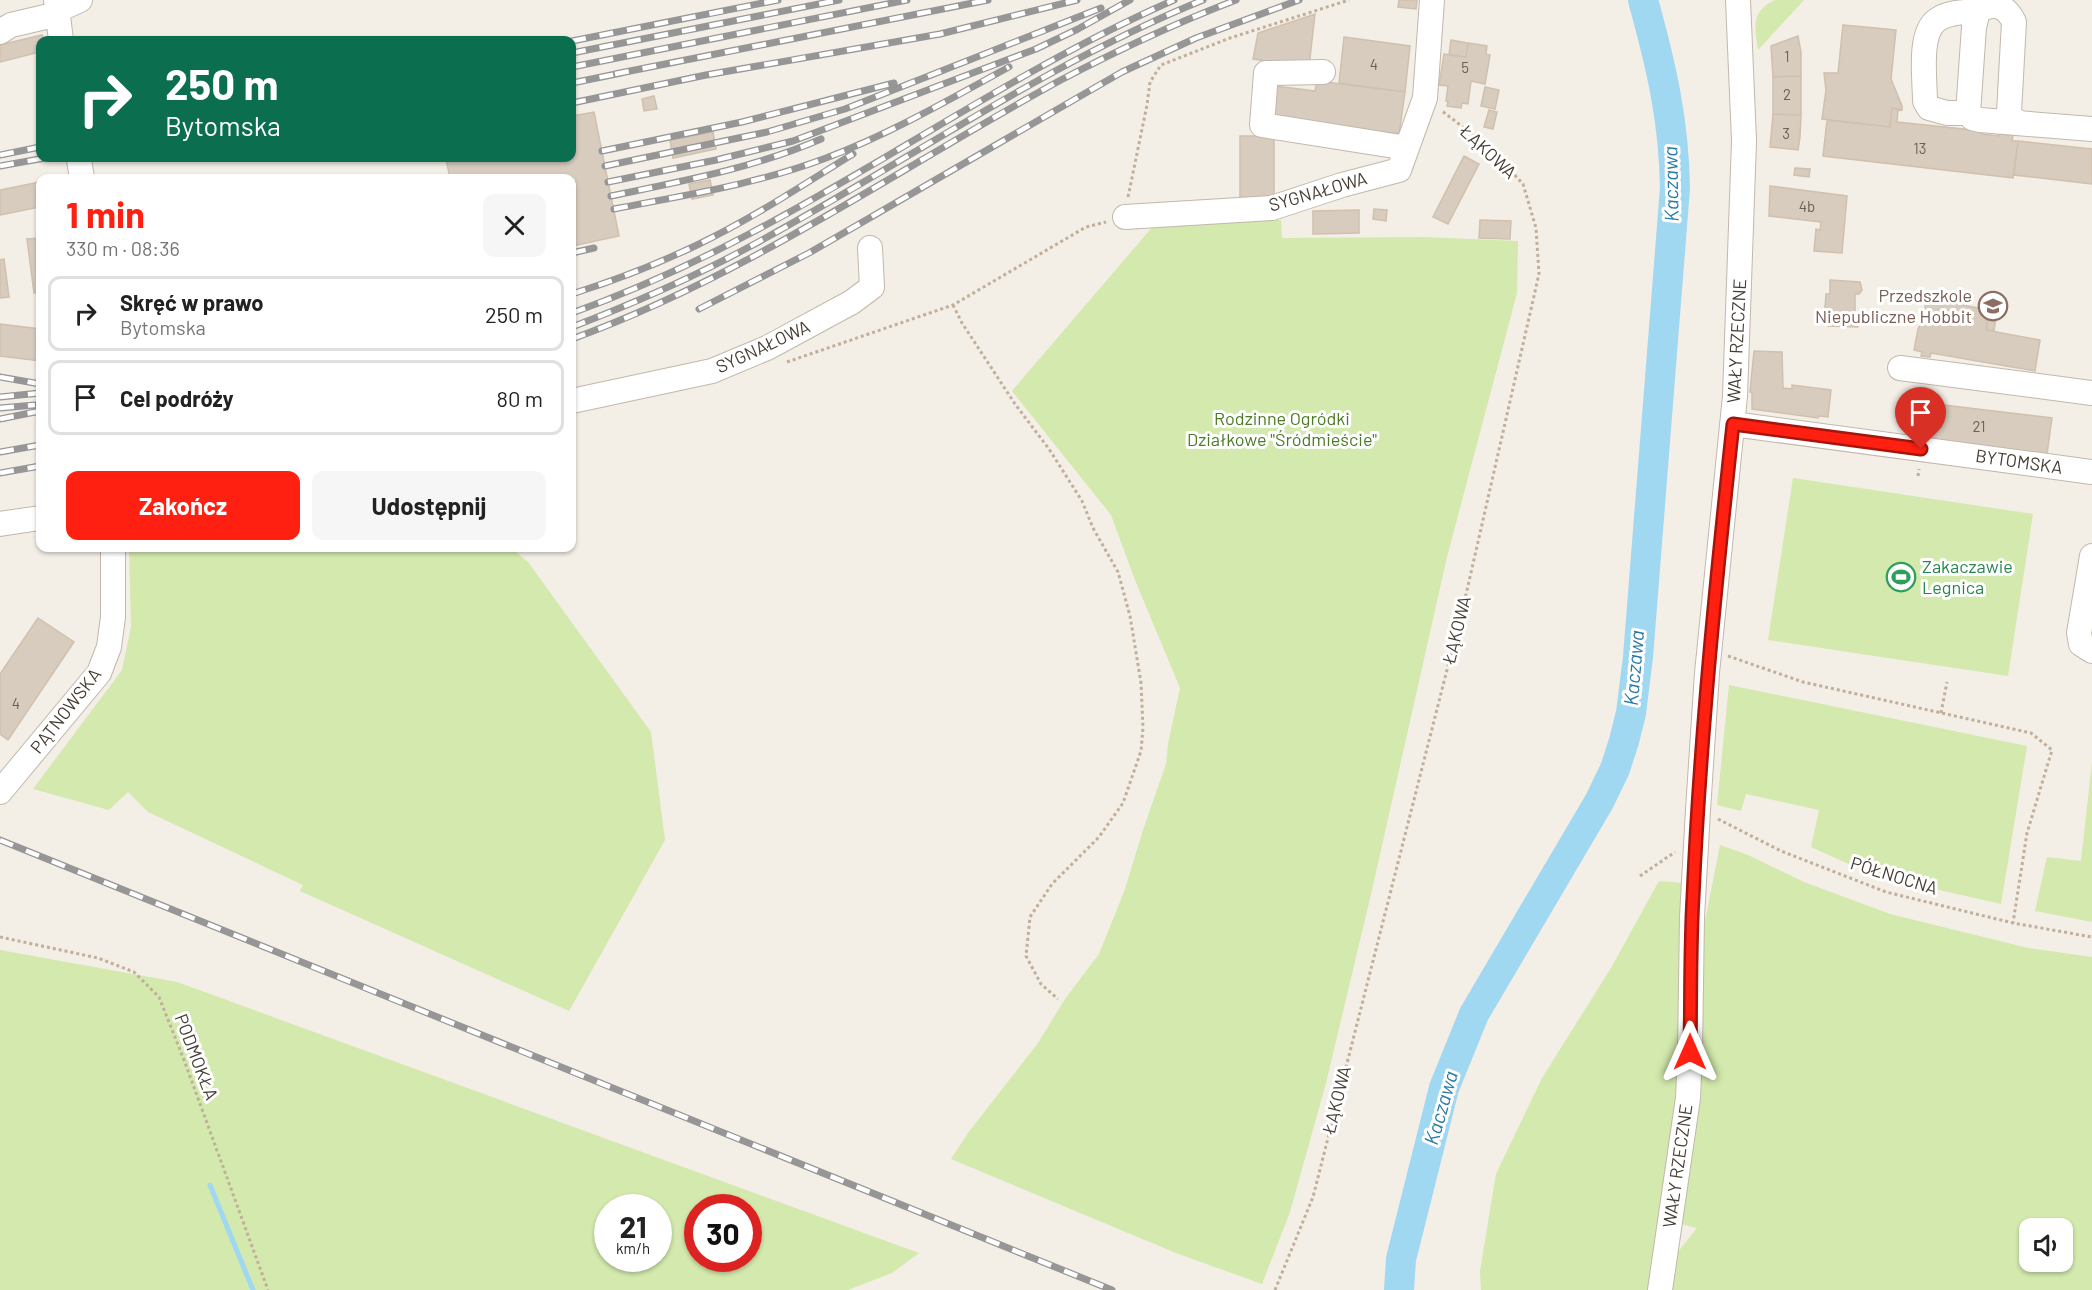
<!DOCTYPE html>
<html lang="pl">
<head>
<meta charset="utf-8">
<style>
	body { margin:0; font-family:Barlow,sans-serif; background:#f6f6f6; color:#222; height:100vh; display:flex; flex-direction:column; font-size:22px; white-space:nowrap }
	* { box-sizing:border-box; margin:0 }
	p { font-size:20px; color:#767676 }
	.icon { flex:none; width:33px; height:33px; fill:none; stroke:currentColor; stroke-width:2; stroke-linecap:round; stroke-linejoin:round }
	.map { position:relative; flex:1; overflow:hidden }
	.side { position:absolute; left:36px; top:174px; width:540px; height:378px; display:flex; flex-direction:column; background:#fff; border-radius:12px; box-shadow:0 2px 4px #0004 }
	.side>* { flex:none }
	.banner { position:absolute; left:36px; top:36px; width:540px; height:126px; border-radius:12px; box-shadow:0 2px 4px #0004; background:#0b6e4f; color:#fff; overflow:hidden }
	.controls { position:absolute; left:2019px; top:1218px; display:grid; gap:12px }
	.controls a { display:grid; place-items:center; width:54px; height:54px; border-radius:12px; background:#fff; box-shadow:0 2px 4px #0004; font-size:30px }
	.speed { position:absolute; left:594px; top:1194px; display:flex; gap:12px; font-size:30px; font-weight:700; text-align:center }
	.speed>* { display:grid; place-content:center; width:78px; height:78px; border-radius:50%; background:#fff; box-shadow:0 2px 4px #0004; line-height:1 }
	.speed small { font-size:15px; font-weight:400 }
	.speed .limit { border:9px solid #d22; background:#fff; color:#111 }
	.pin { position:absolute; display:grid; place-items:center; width:51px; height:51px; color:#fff; margin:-62px -26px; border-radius:50% 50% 50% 0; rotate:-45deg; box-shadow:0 0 6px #0007 }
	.pin .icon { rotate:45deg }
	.me { position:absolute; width:66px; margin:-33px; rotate:0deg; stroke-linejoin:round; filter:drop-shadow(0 0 4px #0008) }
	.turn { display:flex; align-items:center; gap:21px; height:126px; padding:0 30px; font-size:27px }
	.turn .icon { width:78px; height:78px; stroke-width:2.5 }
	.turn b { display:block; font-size:42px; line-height:51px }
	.round { display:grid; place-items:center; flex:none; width:63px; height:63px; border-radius:12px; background:#f6f6f6 }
	.overview { display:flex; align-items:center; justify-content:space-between; height:102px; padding:0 30px }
	h1 { font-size:36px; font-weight:700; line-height:45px; color:#ff2011 }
	.primary-button { display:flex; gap:12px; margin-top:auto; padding:12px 30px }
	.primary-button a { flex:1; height:69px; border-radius:12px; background:#ff2011; color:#fff; font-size:24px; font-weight:700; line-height:69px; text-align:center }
	.primary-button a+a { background:#f6f6f6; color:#222 }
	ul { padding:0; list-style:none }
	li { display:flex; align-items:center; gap:18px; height:75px; margin:0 12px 9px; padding:0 18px; border:3px solid #e0e0e0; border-radius:12px }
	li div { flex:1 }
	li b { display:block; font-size:22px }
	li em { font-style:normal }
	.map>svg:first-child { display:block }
	.green { fill:#d3e9ad; fill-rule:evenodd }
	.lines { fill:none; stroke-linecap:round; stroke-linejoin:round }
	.stream { stroke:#a0d8f2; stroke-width:5 }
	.river { stroke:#a0d8f2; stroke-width:30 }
	.building { fill:#d8ccbe; stroke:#d0c0ae; stroke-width:1.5 }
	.minor-casing { stroke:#c2b8ab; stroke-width:26 }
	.path { stroke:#c1af99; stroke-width:3; stroke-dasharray:3 3; stroke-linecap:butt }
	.minor { stroke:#fff; stroke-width:24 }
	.rail-casing { stroke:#969696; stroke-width:7 }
	.rail { stroke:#fff; stroke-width:4.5; stroke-dasharray:14; stroke-linecap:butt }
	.route-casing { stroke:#a6150b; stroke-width:15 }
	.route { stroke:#ff2011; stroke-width:10 }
	.labels { text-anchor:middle; stroke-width:6; stroke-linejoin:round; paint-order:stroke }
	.number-label { font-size:15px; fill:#6a6257 }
	.street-label { font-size:18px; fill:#463e35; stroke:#fff }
	.education-label { font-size:18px; fill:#785e54; stroke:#fff; text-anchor:end }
	.park-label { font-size:18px; fill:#4d7a26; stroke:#fff }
	.leisure-label { font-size:18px; fill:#27864d; stroke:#fff; text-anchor:start }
	.water-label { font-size:20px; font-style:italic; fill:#287ba6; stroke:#fff }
</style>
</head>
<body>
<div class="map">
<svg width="2092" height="1290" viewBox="0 0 2092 1290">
	<rect width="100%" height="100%" fill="#f3eee6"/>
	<path class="green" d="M1775,0H1804L1758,50C1755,27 1750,12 1775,0Z
		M1201,220H1281L1282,238L1424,237L1518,241L1517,293L1447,557L1372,890L1326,1083L1290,1212L1262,1284L1176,1253L951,1159L968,1133L1038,1043L1065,999L1099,954L1124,892L1144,827L1166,764L1168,744L1180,688L1135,580L1111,515L1012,391L1155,224Z
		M1793,478L2033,514L2008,676L1768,640Z
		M129,548H511L528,562L651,732L665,840L569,1011L300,891L303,885L148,812L128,792L109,810L33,789L122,670L131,627Z
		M1729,685L2027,746L2001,904L1873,875L1811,847L1819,810L1746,794L1741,811L1717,805Z
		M2092,762V922L2035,911L2047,857L2081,861Z
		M1720,845L1748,855L1804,882L1890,914L2028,948L2092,957V1290H1666L1670,1262L1697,1228L1677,1223L1702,937ZM2030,1228H2062V1262H2030Z
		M1659,881L1681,883L1682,1066L1651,1290H1481L1480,1271L1496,1174L1542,1078L1611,968Z
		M0,950L177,982L919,1253L892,1273L848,1290H0ZM608,1208H658V1258H608ZM698,1208H748V1258H698Z"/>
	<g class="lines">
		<path class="stream" d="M210,1185L253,1290"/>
		<path class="river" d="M1399,1290L1401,1259L1444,1088L1474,1014L1599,802L1615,769L1624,741L1631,713L1638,657L1675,188C1674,120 1661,65 1643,0"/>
	</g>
	<path class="building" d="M1399,0H1417L1416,9L1398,7Z
		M1315,14L1309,67L1253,59L1258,33Z
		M1843,25L1896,30L1891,79L1902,106V110L1892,108L1890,127L1822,119L1826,90L1824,73H1838Z
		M42,35L44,40H40V52L0,62V45Z
		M1798,36L1801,52V76L1773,77L1771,46Z
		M1344,37L1410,46L1405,92L1339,83Z
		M1451,40L1468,43L1466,57L1449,55Z
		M1468,43L1487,46L1486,54L1490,55L1485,84L1471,81L1468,104L1462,103L1461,108L1447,106L1448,101H1446L1448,86L1439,85L1444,54L1466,57Z
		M1801,76V115L1773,114V77Z
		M1317,81L1405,92L1399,134L1272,118L1276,86L1315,91Z
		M1485,87L1499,90L1495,109L1481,106Z
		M654,96L657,109L644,111L642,99Z
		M1892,108L1898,109L1897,122L1982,131V134L1999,136V134L2013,135L2012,141H2018L2013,178L1823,156L1827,120L1890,127Z
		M1489,110L1497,112L1493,129L1484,127Z
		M594,112L619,236L572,246V178H450L446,159L448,158H572V116Z
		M1773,114L1801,115L1800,137L1798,150L1770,147Z
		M713,132L716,149L673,158L670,140Z
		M1240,136H1274V203H1240Z
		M2018,141L2092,149V184L2014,175Z
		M1464,156L1479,164L1448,224L1433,217Z
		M1795,168L1810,169L1809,177L1794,175Z
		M710,180L713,195L692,199L689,184Z
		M40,182V207L0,215V190Z
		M1770,186L1847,196L1842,253L1814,251L1816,229L1820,230L1821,222L1769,216Z
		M1374,209L1387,210L1386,221L1373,219Z
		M1359,210V233L1313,234V211Z
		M1480,220L1511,221L1510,239L1479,238Z
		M40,238V292L34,293L27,239Z
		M4,259L9,297L0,298V260Z
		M1830,280L1860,282L1862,290L1859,294H1855V314H1858L1861,318L1858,327L1828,326L1829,323L1824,322L1826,294H1830Z
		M1927,298L1989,310L1986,330L2040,340L2035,371L1931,353L1930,357L1921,356L1922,352L1914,350L1918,329L1923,319Z
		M1989,310L1997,311L1994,331L1986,330Z
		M0,324L40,329V361L0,356Z
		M1754,351L1782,352L1783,388L1792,389V385L1831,390L1828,417L1819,416L1818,418L1752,409V392H1750Z
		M1910,401L2052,418L2047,454L1905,436Z
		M38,618L74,642L8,740L0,734V674Z"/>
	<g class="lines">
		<g class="minor-casing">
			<path id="minor" d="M56,0L61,40
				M58,10L80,0
				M0,32L11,25L58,14
				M1323,72L1266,73L1262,125L1407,148
				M1968,113H1947L1929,108L1925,101C1925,80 1918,33 1937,20C1948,12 1965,12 1978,11
				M2018,122L2012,118L2009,112L2014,22C2006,5 1994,2 1978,11L1974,27L1968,113L1972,118L1980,120L2092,129
				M79,160L82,178
				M1125,217L1272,208L1342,185L1399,170L1425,98L1432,0
				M1900,368L2092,393
				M572,401L712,371L767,348L852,302L872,287L870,248
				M1733,424L2092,472
				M0,524L40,518
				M2092,556L2079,633L2081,644L2092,651
				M0,792L99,673L109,647L113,617V548
				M1660,1290L1688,1098L1690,1052L1692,917L1698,810L1707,673L1735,396L1744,141L1738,0"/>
		</g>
		<path class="path" d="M1128,197L1147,105L1150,82L1161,65L1230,38L1349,0
			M953,305L962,323L1015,404L1049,449L1082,501L1093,528L1118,572L1130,616L1141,683L1143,728L1141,751L1123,803L1099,837L1052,884L1030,917L1026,956L1041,984L1058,999
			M787,362L953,305L1086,227L1106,222
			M1918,476L1919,469
			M1728,656L1803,682L2031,733L2052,750L2027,833L2013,923
			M1941,713L1947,682
			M1718,819L1781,851L1886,892L2013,923L2092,937
			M1640,876L1675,852
			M0,937L98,958L134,972L159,997L184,1060L268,1290
			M1275,1290L1313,1197L1465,599L1539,274L1536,228L1523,184L1489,147L1442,111"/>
		<use href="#minor" class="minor"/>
		<g class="rail-casing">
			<path id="rail" d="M572,41L778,0
				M572,53L839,0
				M572,67L907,0
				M615,74L988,0
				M572,83L621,73
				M572,103L706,75L940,34L1077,0
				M602,151L742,122L894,83
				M0,155L40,147
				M0,166L45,158
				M605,166L767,132L845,109L1101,8
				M608,182L716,160L793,141L1036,49L1078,29L1130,0
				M611,196C683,181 754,168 821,139
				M614,209C685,195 758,184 826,158C890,134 950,99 1009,67
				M572,253L594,248
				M572,294C613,281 655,265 695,246C750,220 801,186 853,154
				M699,309L809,253L1122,72L1196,38L1299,0
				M572,313C633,291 692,264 749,234C893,159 1025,65 1174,0
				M572,327C632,304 692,278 749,247C901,166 1043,65 1203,0
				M572,339C748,275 896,170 1059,81C1116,51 1176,23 1236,0
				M0,377L40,384
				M0,397L40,393
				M0,408L35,405
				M0,419L40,411
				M0,452L40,445
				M0,473L40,466
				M0,840L1112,1290"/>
		</g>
		<use href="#rail" class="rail"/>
	</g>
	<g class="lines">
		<g class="route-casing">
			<path id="route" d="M1690,1052C1691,1000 1690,948 1693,897C1700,739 1716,581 1733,424L1921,449"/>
		</g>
		<use href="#route" class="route"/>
	</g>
	<defs>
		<g id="school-ring" transform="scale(1.5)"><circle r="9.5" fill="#fff" stroke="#8d6e63" stroke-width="1.5"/><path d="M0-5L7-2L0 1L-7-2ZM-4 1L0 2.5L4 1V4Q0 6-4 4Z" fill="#8d6e63"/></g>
		<g id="stadium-ring" transform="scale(1.5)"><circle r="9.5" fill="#fff" stroke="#2e9e5b" stroke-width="1.5"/><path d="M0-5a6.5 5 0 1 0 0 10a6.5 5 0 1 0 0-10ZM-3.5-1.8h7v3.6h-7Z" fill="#2e9e5b"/></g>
	</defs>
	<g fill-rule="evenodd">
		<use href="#school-ring" x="1993" y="306"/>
		<use href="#stadium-ring" x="1901" y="577"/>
	</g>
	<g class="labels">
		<g class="number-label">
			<text x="1787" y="62">1</text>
			<text x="1374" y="70">4</text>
			<text x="1465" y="73">5</text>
			<text x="1787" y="100">2</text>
			<text x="1786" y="139">3</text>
			<text x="1920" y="154">13</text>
			<text x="1807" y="212">4b</text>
			<text x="1979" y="432">21</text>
			<text x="16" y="709">4</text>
		</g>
		<g class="street-label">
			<text transform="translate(1488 152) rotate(43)" y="6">ŁĄKOWA</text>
			<text transform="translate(1318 192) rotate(-16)" y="6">SYGNAŁOWA</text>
			<text transform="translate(1737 341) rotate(-87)" y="6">WAŁY RZECZNE</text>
			<text transform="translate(763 347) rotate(-25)" y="6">SYGNAŁOWA</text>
			<text transform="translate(2019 462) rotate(8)" y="6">BYTOMSKA</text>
			<text transform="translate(1457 630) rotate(-76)" y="6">ŁĄKOWA</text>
			<text transform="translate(66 711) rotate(-52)" y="6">PĄTNOWSKA</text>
			<text transform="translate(1894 876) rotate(17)" y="6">PÓŁNOCNA</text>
			<text transform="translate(196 1057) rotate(69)" y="6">PODMOKŁA</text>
			<text transform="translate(1337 1100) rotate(-76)" y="6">ŁĄKOWA</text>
			<text transform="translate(1678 1166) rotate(-82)" y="6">WAŁY RZECZNE</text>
		</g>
		<g class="education-label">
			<text x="1972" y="302">Przedszkole<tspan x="1972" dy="21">Niepubliczne Hobbit</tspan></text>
		</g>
		<g class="park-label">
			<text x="1282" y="425">Rodzinne Ogródki<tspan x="1282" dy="21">Działkowe "Śródmieście"</tspan></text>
		</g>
		<g class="leisure-label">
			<text x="1922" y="573">Zakaczawie<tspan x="1922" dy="21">Legnica</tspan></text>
		</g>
		<g class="water-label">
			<text transform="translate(1671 184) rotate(-91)" y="7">Kaczawa</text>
			<text transform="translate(1634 668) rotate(-85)" y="7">Kaczawa</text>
			<text transform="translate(1441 1108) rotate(-74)" y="7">Kaczawa</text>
		</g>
	</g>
</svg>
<div class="controls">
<a><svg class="icon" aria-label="sound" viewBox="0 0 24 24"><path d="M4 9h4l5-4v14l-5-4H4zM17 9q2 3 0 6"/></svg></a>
</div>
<div class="speed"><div>21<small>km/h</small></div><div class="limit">30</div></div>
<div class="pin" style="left:1921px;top:449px;background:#d93025"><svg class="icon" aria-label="arrive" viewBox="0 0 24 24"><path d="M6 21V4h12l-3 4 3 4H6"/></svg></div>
<svg class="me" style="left:1690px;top:1052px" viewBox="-20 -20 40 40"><path d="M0-17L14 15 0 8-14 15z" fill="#ff2011" stroke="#fff" stroke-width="4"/></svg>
<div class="banner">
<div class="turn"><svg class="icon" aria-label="right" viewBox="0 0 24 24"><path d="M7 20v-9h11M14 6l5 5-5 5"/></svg><div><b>250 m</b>Bytomska</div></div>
</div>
<section class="side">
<div class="overview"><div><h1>1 min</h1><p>330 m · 08:36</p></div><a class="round"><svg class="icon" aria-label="close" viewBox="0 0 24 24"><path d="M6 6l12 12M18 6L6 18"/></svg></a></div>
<ul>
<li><svg class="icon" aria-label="right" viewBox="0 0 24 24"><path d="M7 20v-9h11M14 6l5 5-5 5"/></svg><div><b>Skręć w prawo</b><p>Bytomska</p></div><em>250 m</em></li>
<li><svg class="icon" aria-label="arrive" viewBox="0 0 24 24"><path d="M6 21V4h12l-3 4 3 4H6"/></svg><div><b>Cel podróży</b></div><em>80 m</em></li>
</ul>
<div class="primary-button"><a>Zakończ</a><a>Udostępnij</a></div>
</section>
</div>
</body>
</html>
